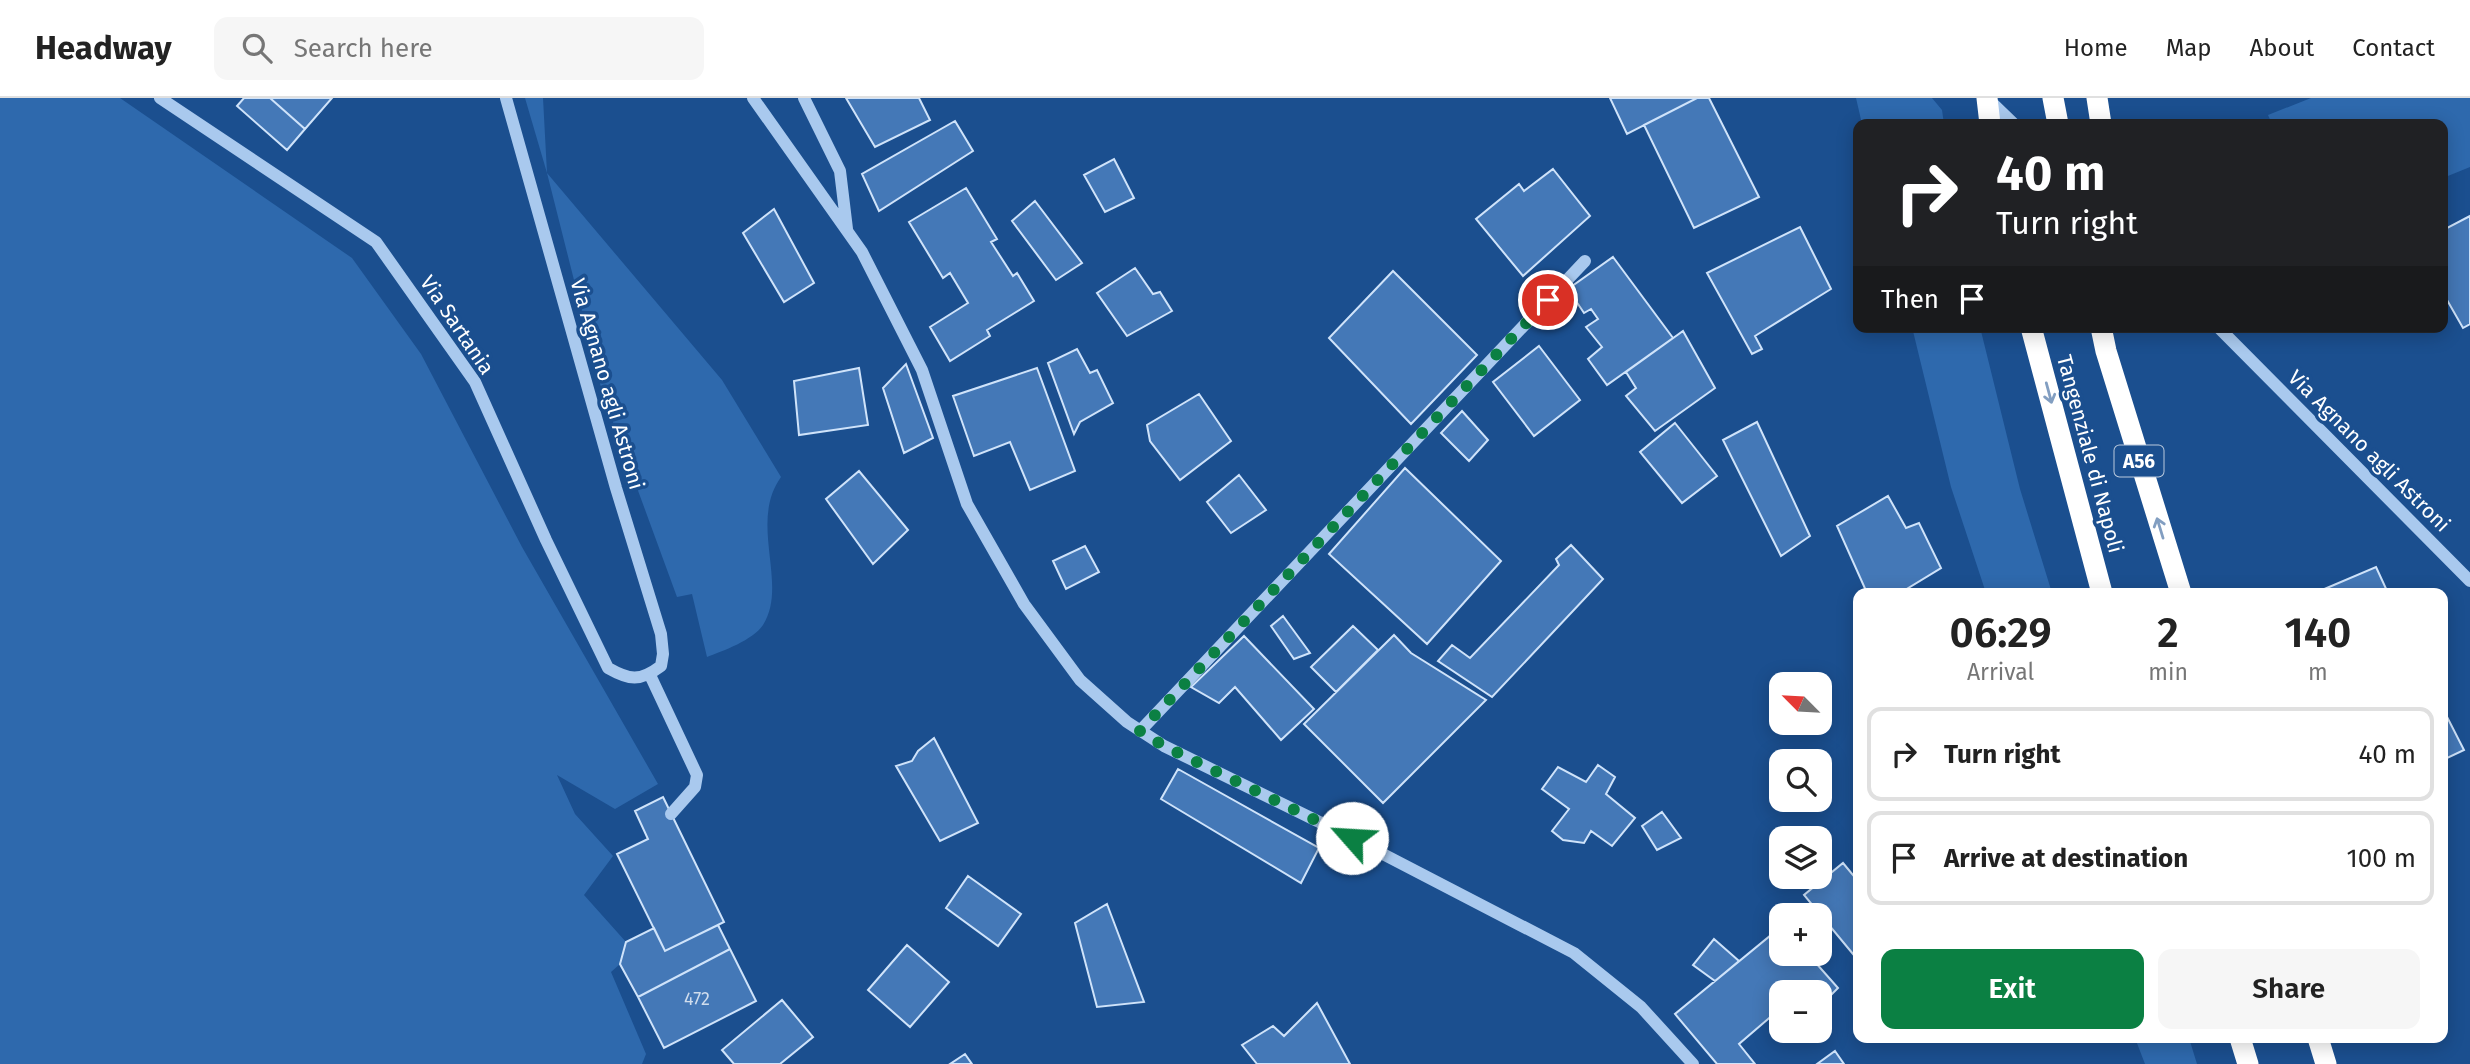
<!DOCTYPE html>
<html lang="en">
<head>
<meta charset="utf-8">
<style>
	body { margin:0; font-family:"Fira Sans",sans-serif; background:#f6f6f6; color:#222; height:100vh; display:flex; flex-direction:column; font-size:26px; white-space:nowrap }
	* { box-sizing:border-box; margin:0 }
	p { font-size:23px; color:#767676 }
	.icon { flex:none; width:38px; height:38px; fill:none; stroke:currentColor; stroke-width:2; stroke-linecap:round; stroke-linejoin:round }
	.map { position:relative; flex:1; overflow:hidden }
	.drawer { position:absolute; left:1853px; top:490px; width:595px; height:455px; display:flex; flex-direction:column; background:#fff; border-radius:14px; box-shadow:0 4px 18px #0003 }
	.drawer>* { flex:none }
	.hud { position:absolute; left:1853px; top:21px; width:595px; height:214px; border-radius:14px; box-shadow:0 4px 18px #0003; background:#202124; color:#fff; overflow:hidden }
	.needle { width:46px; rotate:294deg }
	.tools { position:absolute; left:1769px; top:574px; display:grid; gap:14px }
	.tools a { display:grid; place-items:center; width:63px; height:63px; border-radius:14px; background:#fff; box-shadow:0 4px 18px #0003; font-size:35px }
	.pin { position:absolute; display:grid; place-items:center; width:60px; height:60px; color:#fff; margin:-30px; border:4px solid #fff; border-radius:50%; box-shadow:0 2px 7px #0007 }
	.me { position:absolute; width:77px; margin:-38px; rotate:296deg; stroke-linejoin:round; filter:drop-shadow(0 0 5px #0008) }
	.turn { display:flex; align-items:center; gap:24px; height:147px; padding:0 28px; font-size:32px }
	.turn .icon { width:91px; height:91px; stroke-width:2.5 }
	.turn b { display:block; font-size:49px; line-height:60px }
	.then { display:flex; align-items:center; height:66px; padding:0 28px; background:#0003; gap:14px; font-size:26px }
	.eta { display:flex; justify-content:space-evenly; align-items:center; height:119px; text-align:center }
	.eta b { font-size:42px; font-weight:600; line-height:49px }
	.cta { display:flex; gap:14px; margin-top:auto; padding:14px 28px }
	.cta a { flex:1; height:80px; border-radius:14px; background:#0b8043; color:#fff; font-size:28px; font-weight:600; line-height:80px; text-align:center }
	.cta a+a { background:#f6f6f6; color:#222 }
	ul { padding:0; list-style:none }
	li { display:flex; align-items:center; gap:21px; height:94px; margin:0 14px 10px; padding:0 14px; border:4px solid #e0e0e0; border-radius:14px }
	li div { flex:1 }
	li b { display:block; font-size:26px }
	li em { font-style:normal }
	header { display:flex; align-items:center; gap:42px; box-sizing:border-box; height:98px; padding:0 35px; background:#fff; border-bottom:2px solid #e0e0e0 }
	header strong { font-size:33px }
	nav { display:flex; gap:38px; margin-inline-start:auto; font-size:24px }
	.search { width:490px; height:63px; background:#f6f6f6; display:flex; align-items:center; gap:18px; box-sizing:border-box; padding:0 24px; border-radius:14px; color:#767676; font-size:26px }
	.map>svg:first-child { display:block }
	.green { fill:#2e69ad }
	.building { fill:#4478b7; stroke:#cfe3fa; stroke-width:2 }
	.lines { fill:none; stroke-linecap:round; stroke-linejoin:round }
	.minor { stroke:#a9c9ee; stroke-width:12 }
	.highway { stroke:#fff; stroke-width:21 }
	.oneway { stroke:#829ec1 }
	.route { stroke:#0b8043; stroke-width:12; stroke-dasharray:0 21.6 }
	.labels { text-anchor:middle; stroke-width:7; stroke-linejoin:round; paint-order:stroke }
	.number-label { font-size:18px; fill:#d0dded }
	.shield { fill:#1b4f8f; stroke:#bbcadd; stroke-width:2 }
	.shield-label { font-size:19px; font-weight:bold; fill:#fff }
	.street-label { font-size:21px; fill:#fff; stroke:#1b4f8f }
</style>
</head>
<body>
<header>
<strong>Headway</strong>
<div class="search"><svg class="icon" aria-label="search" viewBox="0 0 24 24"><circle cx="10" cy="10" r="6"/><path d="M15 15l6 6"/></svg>Search here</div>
<nav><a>Home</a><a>Map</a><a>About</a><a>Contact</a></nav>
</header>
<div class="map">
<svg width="2470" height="966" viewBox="0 0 2470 966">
	<rect width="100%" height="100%" fill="#1b4f8f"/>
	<path class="green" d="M0,0H120L352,160L421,256L522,449L658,686L615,711L557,677L575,716L613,758L584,797L626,844L620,866L611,874L646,956L642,966H0Z
		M525,0H543L547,75L722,282L781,379C748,425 789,486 763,527C753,542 723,553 707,559L692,496L677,499L603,297L547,75Z
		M1856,0H1932L1942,12L1944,26H1862Z
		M2311,0H2470V69L2443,80V26H2272L2268,17Z
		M1912,229H1980L2020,391L2052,495H1986L1951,389Z
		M2135,940H2189L2197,966H2145Z"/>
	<path class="building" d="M244,0H270L305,31L287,52L237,8Z
		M270,0H332L305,31Z
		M846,0H919L930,22L875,49Z
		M1610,0H1697L1627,36Z
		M1697,0H1709L1759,99L1694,130L1644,27Z
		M955,23L973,53L879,113L862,76Z
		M1114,61L1134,100L1105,114L1084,77Z
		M1553,71L1590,118L1523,178L1476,121L1519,86L1524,93Z
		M966,90L997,141L991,144L1013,178L1017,175L1034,203L987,232L990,238L950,263L930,229L968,205L950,175L943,180L909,124Z
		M1035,103L1082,165L1056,182L1012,123Z
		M774,111L814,185L784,204L743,135Z
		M2470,118V226L2463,230L2443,195V132Z
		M1800,129L1831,191L1755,238L1762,251L1752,256L1707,175Z
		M1613,159L1673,240L1607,287L1588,261L1602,249L1586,229L1598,221L1591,211L1584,215L1568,191Z
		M1135,170L1153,196L1160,194L1172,213L1127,238L1097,195Z
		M1393,173L1477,257L1411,326L1329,240Z
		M1683,233L1715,290L1655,333L1626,298L1636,290L1626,274Z
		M1539,248L1580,302L1534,338L1493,284Z
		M1077,251L1090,275L1097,272L1113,305L1080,324L1074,336L1048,265Z
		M906,266L933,340L904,355L883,290Z
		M859,270L868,327L799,337L794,283Z
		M1037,270L1075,373L1030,392L1010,344L974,358L953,298Z
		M1199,296L1231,343L1180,382L1150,343L1147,327Z
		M1462,313L1488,342L1469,363L1441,335Z
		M1757,324L1810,438L1781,458L1723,342Z
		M1675,325L1717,378L1682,405L1640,354Z
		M1405,370L1501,463L1427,546L1329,456Z
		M859,373L908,432L873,466L826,401Z
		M1239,377L1266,412L1231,435L1207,404Z
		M1888,398L1906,430L1919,425L1941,470L1900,495H1867L1837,428Z
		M1571,447L1603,481L1492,599L1438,563L1452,547L1470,560L1559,467L1556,461Z
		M1085,448L1099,474L1066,491L1053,463Z
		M2376,469L2388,495H2315Z
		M1283,518L1310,555L1294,561L1271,528Z
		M1353,528L1378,552L1336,594L1311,569Z
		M1394,537L1411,555L1486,602L1383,705L1304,626Z
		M1244,538L1314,611L1281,642L1235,589L1219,605L1191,589Z
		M2443,611L2464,652L2443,662Z
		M934,640L978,725L940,743L896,668L912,663L918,653Z
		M1598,667L1615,679L1606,696L1635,720L1612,748L1591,733L1584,745L1563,742L1552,733L1569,711L1542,691L1558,669L1586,684Z
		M1178,671L1319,750L1301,785L1161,701Z
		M663,699L724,824L665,853L617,756L648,741L635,713Z
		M1662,714L1681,740L1657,752L1642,728Z
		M1843,765L1858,783V852L1853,856L1804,797Z
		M968,778L1021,816L998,848L946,810Z
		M1107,806L1144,904L1097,909L1075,825Z
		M718,827L730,851L638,899L620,866L626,844L654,830L665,853Z
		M1782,828V856H1808L1838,890L1820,908V894H1782V909L1739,946L1755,966H1717L1675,916Z
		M1714,841L1739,863L1715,883L1693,867Z
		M907,847L949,884L910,929L868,892Z
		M730,851L756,903L664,950L638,899Z
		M782,902L813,939L780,966H734L722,952Z
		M1317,905L1350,966H1257L1242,947L1273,928L1284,938Z
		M1835,953L1844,966H1817Z
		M965,956L972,966H950Z"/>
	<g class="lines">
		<path class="minor" d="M160,0L376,144L475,284L546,442L608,570C629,582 640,584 661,568L663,556L661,536L616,390L506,0
			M753,0L862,154L922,272L967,406L1024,506L1080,582L1127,624L1164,648L1352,740L1574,855L1641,909L1693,966
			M804,0L840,73L847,131
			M1987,0L2014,26
			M2218,229L2470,483
			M650,577L697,677L695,689L671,716
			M1140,633L1585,163"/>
		<path class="highway" d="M1987,0L1990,26
			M2053,0L2058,26
			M2097,0L2101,26
			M2031,229L2102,495
			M2101,229L2106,253L2181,495
			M2240,940L2248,966
			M2318,940L2326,966"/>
	</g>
	<defs><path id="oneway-shaft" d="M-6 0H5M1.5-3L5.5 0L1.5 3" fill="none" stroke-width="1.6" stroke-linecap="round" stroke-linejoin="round" transform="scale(1.75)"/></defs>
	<g class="oneway">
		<use href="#oneway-shaft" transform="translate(2049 295) rotate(75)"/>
		<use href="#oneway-shaft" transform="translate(2160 430) rotate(-107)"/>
	</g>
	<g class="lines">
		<path class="route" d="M1352,740L1164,648L1140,633L1548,202"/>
	</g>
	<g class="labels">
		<g class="number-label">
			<text x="697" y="907">472</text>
		</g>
		<rect class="shield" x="2114.5" y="347.5" width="49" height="31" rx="5"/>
		<g class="shield-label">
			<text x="2139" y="370">A56</text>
		</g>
		<g class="street-label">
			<text transform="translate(457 227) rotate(56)" y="7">Via Sartania</text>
			<text transform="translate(607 286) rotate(74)" y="7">Via Agnano agli Astroni</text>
			<text transform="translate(2369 353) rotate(45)" y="7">Via Agnano agli Astroni</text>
			<text transform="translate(2090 356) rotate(75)" y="7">Tangenziale di Napoli</text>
		</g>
	</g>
</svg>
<div class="tools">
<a><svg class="needle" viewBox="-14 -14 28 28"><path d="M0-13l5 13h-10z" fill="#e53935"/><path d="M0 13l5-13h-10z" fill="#767676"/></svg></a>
<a><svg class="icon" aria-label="search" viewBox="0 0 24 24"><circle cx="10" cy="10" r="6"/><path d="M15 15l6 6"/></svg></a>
<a><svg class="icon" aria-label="layers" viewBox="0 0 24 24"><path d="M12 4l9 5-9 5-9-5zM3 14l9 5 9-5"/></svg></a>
<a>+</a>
<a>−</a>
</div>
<div class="pin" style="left:1548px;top:202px;background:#d93025"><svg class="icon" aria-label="arrive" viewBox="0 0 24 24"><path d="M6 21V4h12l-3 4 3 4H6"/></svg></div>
<svg class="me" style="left:1352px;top:740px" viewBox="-20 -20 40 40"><circle r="19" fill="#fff"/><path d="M0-13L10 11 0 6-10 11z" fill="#0b8043"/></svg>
<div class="hud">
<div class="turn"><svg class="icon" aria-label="right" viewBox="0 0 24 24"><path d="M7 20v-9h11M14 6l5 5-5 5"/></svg><div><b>40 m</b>Turn right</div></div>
<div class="then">Then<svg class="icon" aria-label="arrive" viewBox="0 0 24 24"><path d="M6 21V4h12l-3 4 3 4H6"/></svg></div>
</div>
<section class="drawer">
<div class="eta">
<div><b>06:29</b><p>Arrival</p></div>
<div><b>2</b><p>min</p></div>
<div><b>140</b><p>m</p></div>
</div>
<ul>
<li><svg class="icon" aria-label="right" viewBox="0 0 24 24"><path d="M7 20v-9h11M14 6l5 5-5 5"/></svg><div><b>Turn right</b></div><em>40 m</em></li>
<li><svg class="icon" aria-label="arrive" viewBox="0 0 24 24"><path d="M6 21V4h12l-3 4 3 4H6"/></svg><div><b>Arrive at destination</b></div><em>100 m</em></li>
</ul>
<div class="cta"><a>Exit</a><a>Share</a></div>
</section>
</div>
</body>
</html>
